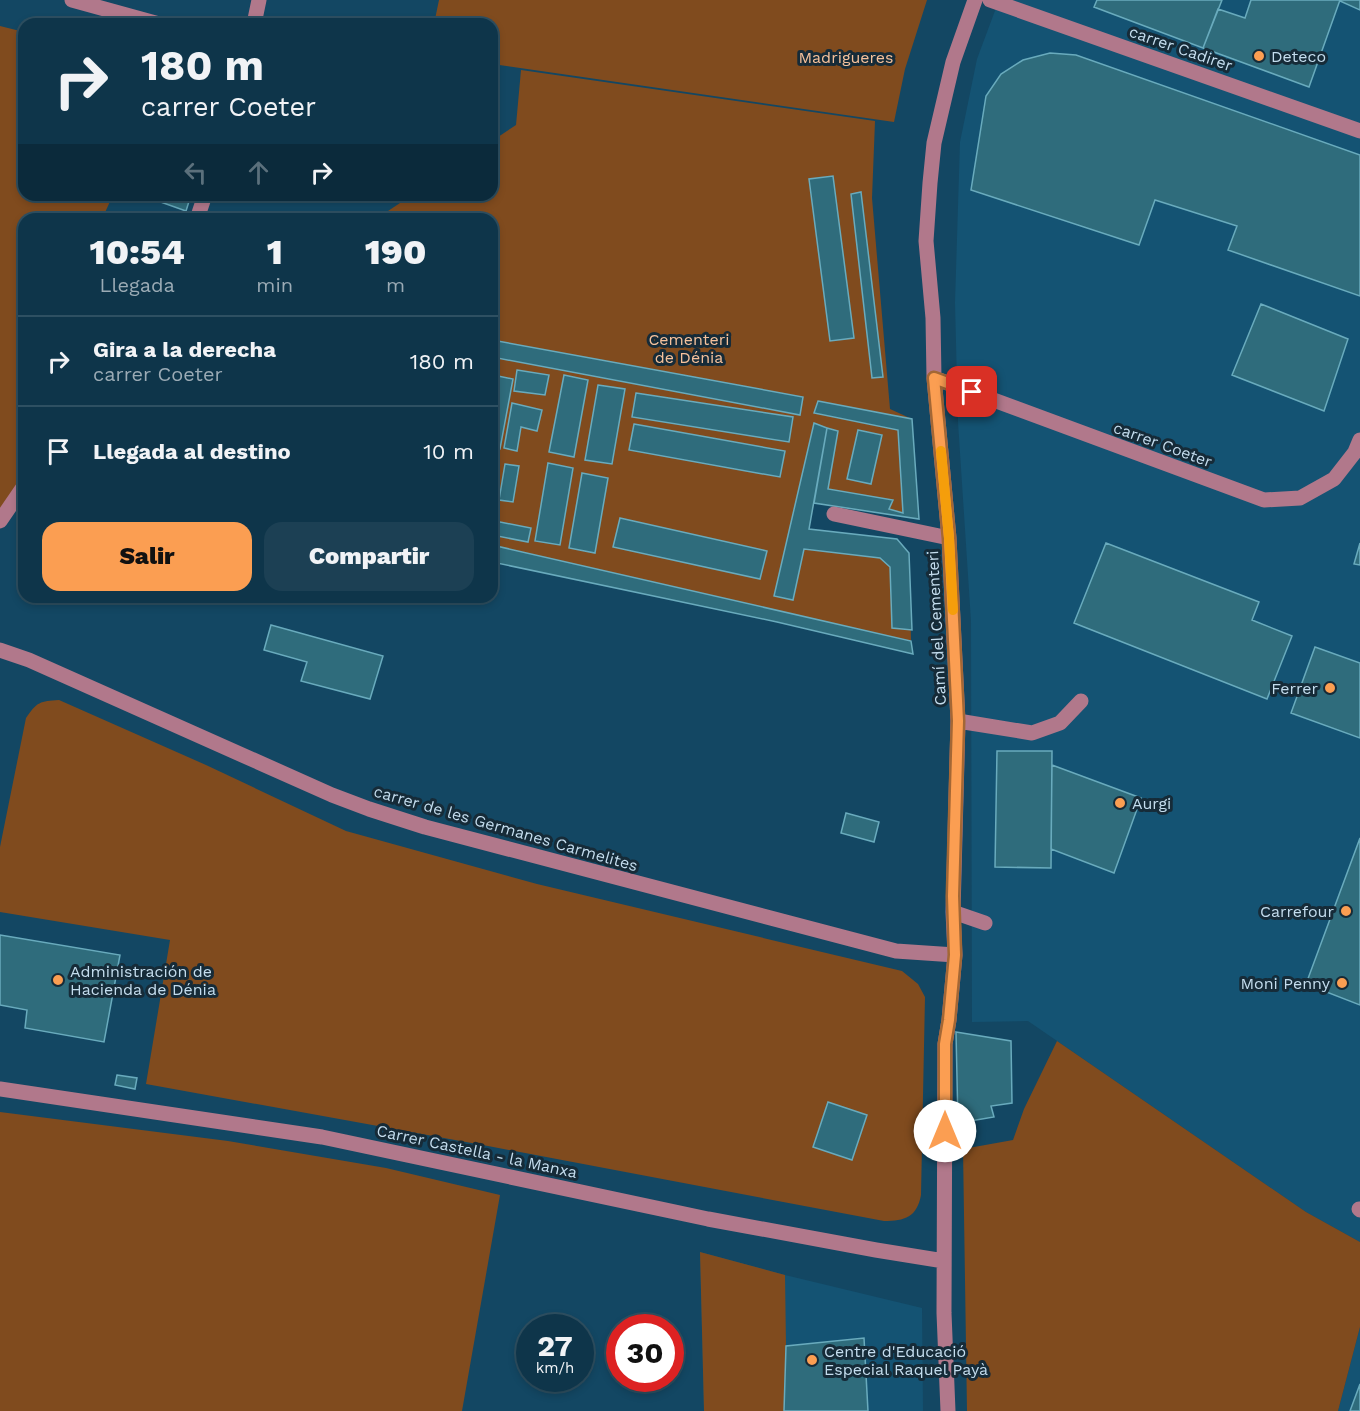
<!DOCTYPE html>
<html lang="es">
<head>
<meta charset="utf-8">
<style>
	body { margin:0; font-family:"Work Sans",sans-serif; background:#1c4054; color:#f1f3f6; height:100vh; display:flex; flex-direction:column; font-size:22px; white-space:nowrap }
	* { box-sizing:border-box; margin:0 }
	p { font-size:20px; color:#9babb5 }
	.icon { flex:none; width:33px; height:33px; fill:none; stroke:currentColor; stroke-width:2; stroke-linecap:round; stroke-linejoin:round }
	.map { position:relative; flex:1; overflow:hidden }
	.side { position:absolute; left:18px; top:213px; width:480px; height:390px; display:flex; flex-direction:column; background:#0e354a; border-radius:18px; box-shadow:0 3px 9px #0003,0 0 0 2px #2e5062 }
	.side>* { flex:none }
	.banner { position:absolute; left:18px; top:18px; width:480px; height:183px; border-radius:18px; box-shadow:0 3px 9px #0003,0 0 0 2px #2e5062; background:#0e354a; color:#f1f3f6; overflow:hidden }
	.speed { position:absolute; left:516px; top:1314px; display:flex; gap:12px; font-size:30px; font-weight:700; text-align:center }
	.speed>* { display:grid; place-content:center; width:78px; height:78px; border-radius:50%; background:#0e354a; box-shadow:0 3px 9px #0003,0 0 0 2px #2e5062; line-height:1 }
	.speed small { font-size:15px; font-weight:400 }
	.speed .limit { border:9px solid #d22; background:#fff; color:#111 }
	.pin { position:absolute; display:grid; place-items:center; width:51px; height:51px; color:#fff; margin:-26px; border-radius:12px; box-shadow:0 3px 9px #0006 }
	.me { position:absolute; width:66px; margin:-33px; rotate:0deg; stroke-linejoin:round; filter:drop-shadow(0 0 4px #0008) }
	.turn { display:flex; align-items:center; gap:21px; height:126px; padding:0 24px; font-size:27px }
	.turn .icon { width:78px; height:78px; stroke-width:2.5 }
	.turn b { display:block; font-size:42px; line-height:51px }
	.lanes { display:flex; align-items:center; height:57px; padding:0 24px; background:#0003; justify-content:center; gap:30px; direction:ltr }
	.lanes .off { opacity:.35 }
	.eta { display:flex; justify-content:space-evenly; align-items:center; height:102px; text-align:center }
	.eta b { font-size:36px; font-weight:800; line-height:42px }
	.button { display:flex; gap:12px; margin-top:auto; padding:12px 24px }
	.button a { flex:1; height:69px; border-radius:18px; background:#fb9e52; color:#111; font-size:24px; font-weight:800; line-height:69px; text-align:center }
	.button a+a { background:#1c4054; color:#f1f3f6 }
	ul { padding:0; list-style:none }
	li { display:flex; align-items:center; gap:18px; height:90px; padding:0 24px; border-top:2px solid #2e5062 }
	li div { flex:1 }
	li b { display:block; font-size:22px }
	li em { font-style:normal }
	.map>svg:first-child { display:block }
	.built { fill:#145373 }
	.green { fill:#804b1e }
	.building { fill:#2f6c7c; stroke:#69abbd; stroke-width:1.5 }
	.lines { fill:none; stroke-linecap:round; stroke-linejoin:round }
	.minor { stroke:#b1788b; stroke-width:15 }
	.route-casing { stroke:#a36735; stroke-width:15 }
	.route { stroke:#fb9e52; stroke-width:10 }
	.slow { stroke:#f59e0b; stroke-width:10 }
	.poi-dot { fill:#fb9e52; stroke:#162b38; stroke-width:2 }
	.labels { text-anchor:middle; stroke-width:6; stroke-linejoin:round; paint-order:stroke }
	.street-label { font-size:16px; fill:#c4ddee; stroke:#162b38 }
	.poi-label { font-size:16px; fill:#c4ddee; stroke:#162b38; text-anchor:start }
	.park-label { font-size:16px; fill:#f6c29c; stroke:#162b38 }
</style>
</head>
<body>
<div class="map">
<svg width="1360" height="1411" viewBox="0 0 1360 1411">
	<rect width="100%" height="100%" fill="#134763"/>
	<path class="built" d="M999,0H1360V1242L1306,1212L1028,1021L972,1022L971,621L958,422L955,303L960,142L977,59Z
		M700,1252L785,1275L922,1308L923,1411H704Z
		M1360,1327V1411H1338Z"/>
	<path class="green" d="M439,0H927L905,69L894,122L492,64V24H434Z
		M0,26L24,32V195H113L102,219H24V475L0,511Z
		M521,70L875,121L872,198L890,409L912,419L919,519L814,503L809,529L897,539L909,553L911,641L913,654L777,622L492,562V219H376L412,195H492V141L516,125Z
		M59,700L206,765L346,831L537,884L902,971L918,984L925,997L921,1195C917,1217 905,1221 884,1221L488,1146L146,1084L170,940L0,912V847L26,718C37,702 40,701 59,700Z
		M1057,1041L1306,1212L1360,1242V1327L1338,1411H967L963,1149L1013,1140L1024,1109Z
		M0,1112L228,1141L386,1168L500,1195L462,1411H0Z
		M700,1252L785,1275L786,1346L784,1411H704Z"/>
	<path class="building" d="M1097,0H1222L1203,48L1094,7Z
		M1251,0H1340L1309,87L1203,48L1218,9L1245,18Z
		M1340,0H1360V10L1340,1Z
		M1050,53L1076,55L1360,155V296L1228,250L1237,226L1155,200L1139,245L971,190L986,96L1001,74L1023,60Z
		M833,176L854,338L830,341L809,179Z
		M861,192L883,377L872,378L851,194Z
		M156,195H191L186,211L155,200Z
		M1261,304L1348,339L1324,411L1232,375Z
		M492,340L803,397L800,415L492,357Z
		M517,370L549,375L545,395L514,391Z
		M564,375L588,380L574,457L549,452Z
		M498,376L513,379L500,449L492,448V409Z
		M598,385L625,389L612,464L585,460Z
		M636,393L793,417L789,442L632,417Z
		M818,401L912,419L919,519L814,503L827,428L838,431L828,489L893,500L889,509L903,513L898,430L814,413Z
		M512,403L542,410L537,431L521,427L517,451L504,448Z
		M814,423L827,428L809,529L897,539L909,553L912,630L892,628L890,567L880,558L804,549L793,600L774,596Z
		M634,424L785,451L780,477L629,450Z
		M858,430L882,435L871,484L847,479Z
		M492,462L499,463L492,498Z
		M548,463L573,468L560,545L535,541Z
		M505,464L519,466L513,502L499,500Z
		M582,473L608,478L595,553L569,548Z
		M620,518L767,551L760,579L613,547Z
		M495,521L531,528L528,542L492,535Z
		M1106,543L1259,602L1252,620L1292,636L1267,699L1074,623Z
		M1360,543V565L1354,564Z
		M492,545L911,641L913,654L777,622L492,562Z
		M271,625L383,656L370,699L301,681L307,662L264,650Z
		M1315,647L1360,663V738L1291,713Z
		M997,751H1052L1051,868L995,867Z
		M1052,765L1141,798L1114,873L1051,849Z
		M846,813L879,822L874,842L841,833Z
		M1360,838V1005L1306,984Z
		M0,935L120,955L104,1042L25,1028L27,1010L0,1005Z
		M956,1032L1011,1041L1012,1103L991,1106L994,1117L958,1123Z
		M117,1075L137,1078L135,1089L115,1085Z
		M828,1102L867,1115L852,1160L813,1147Z
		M864,1338L868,1411H784L786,1346Z
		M1360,1384V1411H1350Z"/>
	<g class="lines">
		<path class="minor" d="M72,0L159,24
			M990,0L1360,131
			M254,24L259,0
			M197,219L205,195
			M934,378L1264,500L1300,498L1334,479L1355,452L1360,440
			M834,514L949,538
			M0,521L24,486
			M0,650L29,660L332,795L369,809L425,827L896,951L955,955
			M958,721L1032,733L1060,723L1081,701
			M953,912L985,923
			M0,1089L322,1137L708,1219L876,1250L944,1261
			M1359,1209L1360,1210
			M948,1411L944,1313L945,1044L949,1020L955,955L953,912L958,721L949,538L934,378L933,318L926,241L930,183L934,143L953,62L975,0"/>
	</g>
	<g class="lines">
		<g class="route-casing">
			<path id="route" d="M945,1131V1044L949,1020L955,955L953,896L958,721L949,538L934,378L972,392"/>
		</g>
		<use href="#route" class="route"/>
		<path class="slow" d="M941,451L949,538L953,610"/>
	</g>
	<g class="poi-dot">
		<circle cx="1259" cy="56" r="6"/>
		<circle cx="1330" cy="688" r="6"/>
		<circle cx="1120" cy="803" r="6"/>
		<circle cx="1346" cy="911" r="6"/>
		<circle cx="58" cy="980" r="6"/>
		<circle cx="1342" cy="983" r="6"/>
		<circle cx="812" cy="1360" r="6"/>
	</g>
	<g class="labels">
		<g class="street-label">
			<text transform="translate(1181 48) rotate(19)" y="6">carrer Cadirer</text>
			<text transform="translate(1163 444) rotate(20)" y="6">carrer Coeter</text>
			<text transform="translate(936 628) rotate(-93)" y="6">Camí del Cementeri</text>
			<text transform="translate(506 828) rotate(16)" y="6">carrer de les Germanes Carmelites</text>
			<text transform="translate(477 1151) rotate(12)" y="6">Carrer Castella - la Manxa</text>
		</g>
		<g class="poi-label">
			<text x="1271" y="62">Deteco</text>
			<text x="1318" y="694" text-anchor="end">Ferrer</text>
			<text x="1132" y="809">Aurgi</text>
			<text x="1334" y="917" text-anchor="end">Carrefour</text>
			<text x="70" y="977">Administración de<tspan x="70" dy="18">Hacienda de Dénia</tspan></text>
			<text x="1330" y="989" text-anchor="end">Moni Penny</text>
			<text x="824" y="1357">Centre d'Educació<tspan x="824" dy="18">Especial Raquel Payà</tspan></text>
		</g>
		<g class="park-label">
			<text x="846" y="63">Madrigueres</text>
			<text x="689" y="345">Cementeri<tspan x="689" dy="18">de Dénia</tspan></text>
		</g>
	</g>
</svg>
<div class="speed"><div>27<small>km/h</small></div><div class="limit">30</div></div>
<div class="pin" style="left:972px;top:392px;background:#d93025"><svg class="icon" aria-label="arrive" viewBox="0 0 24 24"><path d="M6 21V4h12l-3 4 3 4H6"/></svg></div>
<svg class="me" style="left:945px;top:1131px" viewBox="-20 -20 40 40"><circle r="19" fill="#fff"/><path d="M0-13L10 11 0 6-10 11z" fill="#fb9e52"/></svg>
<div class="banner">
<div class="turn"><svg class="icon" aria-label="right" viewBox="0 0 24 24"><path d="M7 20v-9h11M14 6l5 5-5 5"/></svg><div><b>180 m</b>carrer Coeter</div></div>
<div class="lanes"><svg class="icon off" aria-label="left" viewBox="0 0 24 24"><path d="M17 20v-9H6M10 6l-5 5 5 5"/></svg><svg class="icon off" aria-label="ahead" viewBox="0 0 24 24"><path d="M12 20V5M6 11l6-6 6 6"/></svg><svg class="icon" aria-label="right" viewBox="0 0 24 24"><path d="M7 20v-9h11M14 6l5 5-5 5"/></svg></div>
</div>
<section class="side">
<div class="eta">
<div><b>10:54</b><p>Llegada</p></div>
<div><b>1</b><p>min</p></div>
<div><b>190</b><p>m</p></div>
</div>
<ul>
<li><svg class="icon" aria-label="right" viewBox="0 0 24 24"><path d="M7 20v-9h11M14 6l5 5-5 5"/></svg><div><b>Gira a la derecha</b><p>carrer Coeter</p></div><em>180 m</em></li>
<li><svg class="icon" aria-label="arrive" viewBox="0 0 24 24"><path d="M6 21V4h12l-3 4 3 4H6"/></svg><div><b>Llegada al destino</b></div><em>10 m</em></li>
</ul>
<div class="button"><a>Salir</a><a>Compartir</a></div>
</section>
</div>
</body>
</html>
